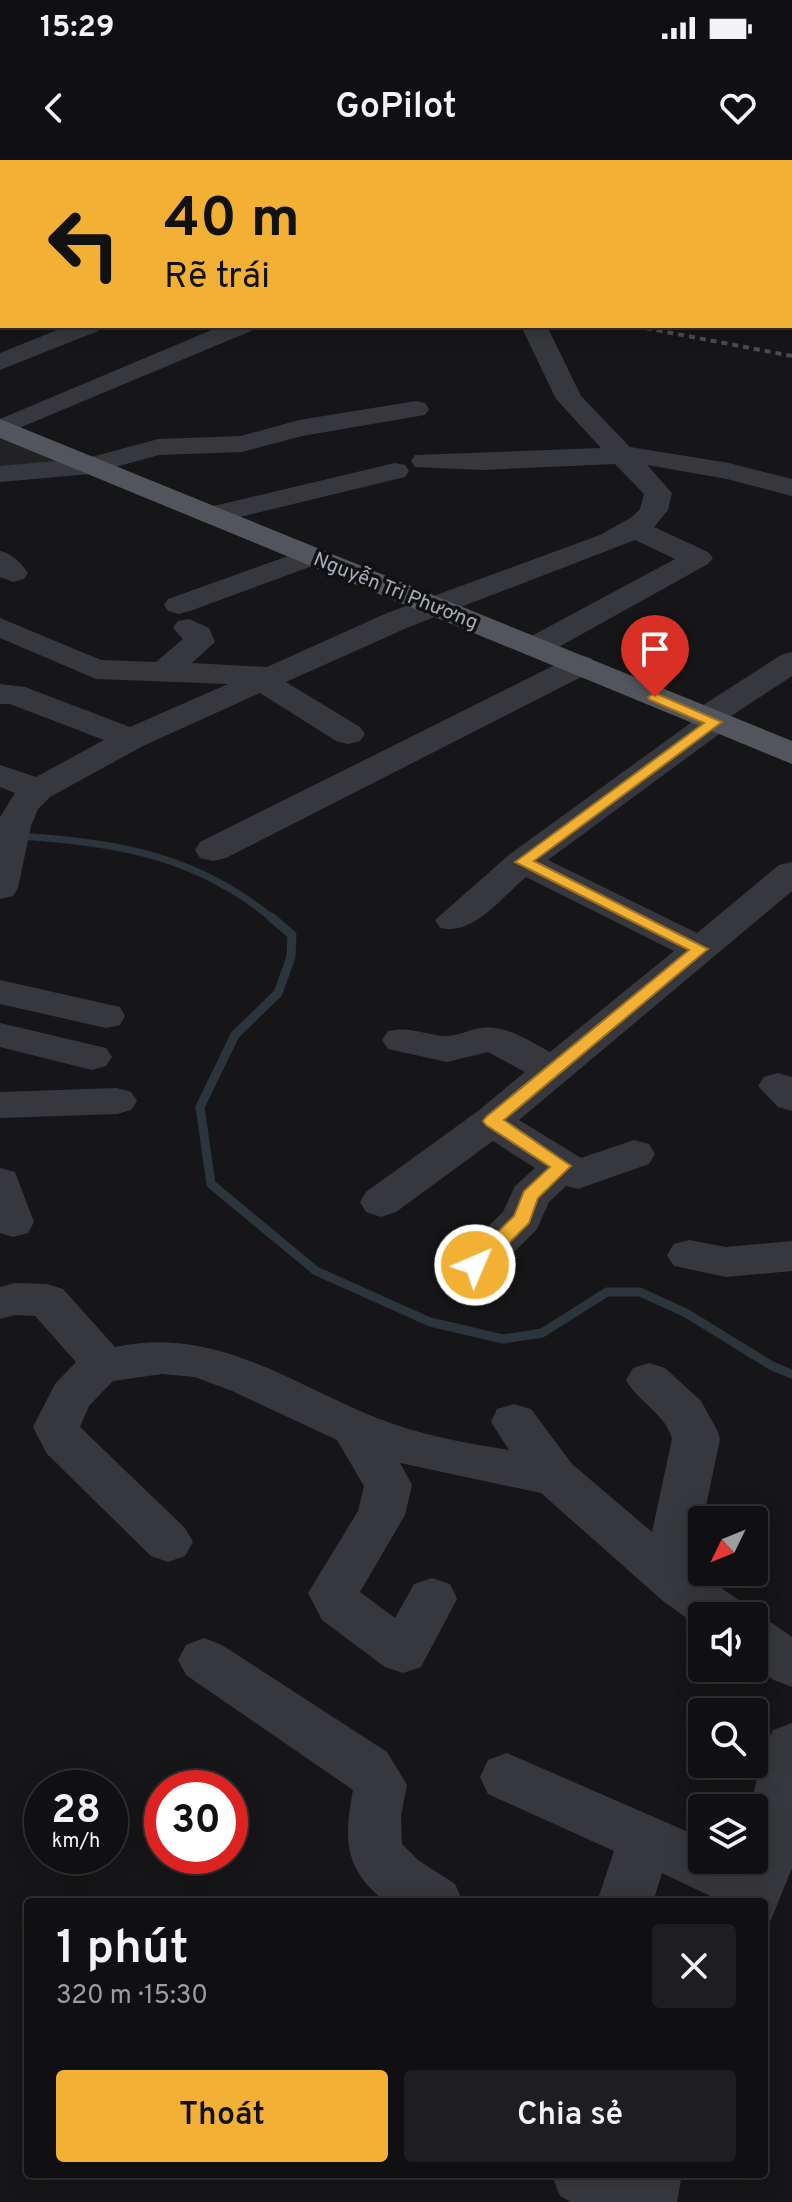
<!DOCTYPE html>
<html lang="vi">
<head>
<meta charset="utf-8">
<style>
	body { margin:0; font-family:Overpass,sans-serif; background:#1e1e20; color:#f1f3f6; height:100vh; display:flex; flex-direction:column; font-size:30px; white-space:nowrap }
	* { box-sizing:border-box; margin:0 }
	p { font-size:26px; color:#9c9d9f }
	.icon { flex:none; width:44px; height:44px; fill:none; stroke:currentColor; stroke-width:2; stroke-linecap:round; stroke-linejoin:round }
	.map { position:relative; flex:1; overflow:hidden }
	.panel { position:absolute; left:24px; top:1738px; width:744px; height:280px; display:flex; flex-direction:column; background:#101012; border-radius:8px; box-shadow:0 4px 20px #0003,0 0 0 2px #303032 }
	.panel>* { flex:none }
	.banner { position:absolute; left:0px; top:0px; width:792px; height:168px; box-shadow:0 4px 20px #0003,0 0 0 2px #303032; background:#f2b134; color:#111; overflow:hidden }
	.needle { width:52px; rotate:227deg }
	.buttons { position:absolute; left:688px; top:1346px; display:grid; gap:16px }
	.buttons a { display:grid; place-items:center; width:80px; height:80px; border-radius:8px; background:#101012; box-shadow:0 4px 20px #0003,0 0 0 2px #303032; font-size:40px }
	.speed { position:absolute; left:24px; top:1610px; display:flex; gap:16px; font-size:40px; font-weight:700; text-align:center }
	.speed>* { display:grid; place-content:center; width:104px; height:104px; border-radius:50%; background:#101012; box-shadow:0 4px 20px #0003,0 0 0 2px #303032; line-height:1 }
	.speed small { font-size:20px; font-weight:400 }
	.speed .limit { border:12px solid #d22; background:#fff; color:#111 }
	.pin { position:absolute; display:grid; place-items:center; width:68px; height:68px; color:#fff; margin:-82px -34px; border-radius:50% 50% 50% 0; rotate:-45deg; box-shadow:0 0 8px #0007 }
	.pin .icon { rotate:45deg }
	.me { position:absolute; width:88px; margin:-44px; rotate:45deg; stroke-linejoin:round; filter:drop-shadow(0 0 6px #0008) }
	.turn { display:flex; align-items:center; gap:28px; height:168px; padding:0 32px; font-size:36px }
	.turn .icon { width:104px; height:104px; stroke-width:2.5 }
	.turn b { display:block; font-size:56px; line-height:68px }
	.round { display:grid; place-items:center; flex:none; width:84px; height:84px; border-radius:8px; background:#1e1e20 }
	.summary { display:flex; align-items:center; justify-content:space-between; height:136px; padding:0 32px }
	h1 { font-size:48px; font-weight:600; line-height:60px }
	.action { display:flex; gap:16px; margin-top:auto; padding:16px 32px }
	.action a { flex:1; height:92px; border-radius:8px; background:#f2b134; color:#111; font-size:32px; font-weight:600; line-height:92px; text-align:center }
	.action a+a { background:#1e1e20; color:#f1f3f6 }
	.status { display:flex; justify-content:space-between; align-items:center; height:56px; padding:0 40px; background:#101012; direction:ltr }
	.status svg { height:22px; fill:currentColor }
	header { display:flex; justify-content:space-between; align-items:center; height:104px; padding:0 32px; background:#101012; font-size:36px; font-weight:600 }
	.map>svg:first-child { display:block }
	.built { fill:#222225 }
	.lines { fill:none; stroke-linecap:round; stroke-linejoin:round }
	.stream-far1 { stroke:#2c353c; stroke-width:7 }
	.stream { stroke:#2c353c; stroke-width:9 }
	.minor { fill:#37383d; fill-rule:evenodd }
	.major { fill:#53555c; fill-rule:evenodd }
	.rail { stroke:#4a4c52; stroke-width:4; stroke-dasharray:6 5; stroke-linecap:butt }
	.route { fill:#f2b134; stroke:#9d7322; stroke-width:2 }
	.labels { text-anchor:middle; stroke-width:7; stroke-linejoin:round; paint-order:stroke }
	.far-street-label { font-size:20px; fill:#a8adb8; stroke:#111113 }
</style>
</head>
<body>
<div class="status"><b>15:29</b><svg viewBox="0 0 49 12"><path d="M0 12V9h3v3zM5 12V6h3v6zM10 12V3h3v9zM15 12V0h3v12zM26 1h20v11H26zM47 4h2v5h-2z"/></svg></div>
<header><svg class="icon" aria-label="back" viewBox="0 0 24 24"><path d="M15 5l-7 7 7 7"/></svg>GoPilot<svg class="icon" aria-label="heart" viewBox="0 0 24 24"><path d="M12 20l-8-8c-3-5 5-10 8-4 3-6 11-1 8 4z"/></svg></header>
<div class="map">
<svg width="792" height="2042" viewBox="0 0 792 2042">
	<rect width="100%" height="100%" fill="#161618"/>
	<path class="built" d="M0,275L70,305L0,310Z"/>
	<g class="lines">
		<path class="stream-far1" d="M0,675C104,681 190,690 273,759"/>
		<path class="stream" d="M271,757L292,775L291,797L278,833L235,875L200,947L211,1024L316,1111L430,1162L503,1179L542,1173L607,1132H640L686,1153L772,1206L792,1214"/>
		<path class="minor" d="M32,0H69L70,2H34Z
			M461,0H486L487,2H463Z
			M506,0H528V2H506Z
			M660,0H681L682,2H660Z
			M771,0H792V7L790,2H770Z
			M0,99H2V113H0Z
			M67,166H102L98,171L0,210V193Z
			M221,166H255L251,171L0,276V259Z
			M521,166H547L581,236L630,287L729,303L792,319V336L727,319L647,305L672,333L668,350L654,367L708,392L713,398L708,404L546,494L535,496L524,494L519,487L524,480L675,399L635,380L409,467L286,522L360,567L365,574L360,581L348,584L336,581L260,533L143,586L50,637L38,649L31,666L18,728L13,736L0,739V657L15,633L0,627V605L36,617L104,580L10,544H0V524L25,527L130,567L228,524L96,519L0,478V458L101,500L156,502L183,479L173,468L178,461L189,459L209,468L215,482L192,503L267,507L387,453L600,375L632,357L640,349L644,334L615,304L483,310L415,307L411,301L415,295L601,288L556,239Z
			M416,241L425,243L429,249L425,255L302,276L242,292L159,295L90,314L0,322V306L88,298L158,279L241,276L299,260Z
			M395,303L405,305L409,311L405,317L211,364L201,361L197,355L201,349Z
			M313,387L323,390L328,396L323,402L190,451L179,454L168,451L164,445L168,439Z
			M0,391C13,394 20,402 28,413L24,419L13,422L0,417Z
			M792,492V516L728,558L730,562L726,569L548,700L697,773L779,705L792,702V731L519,960L581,998L634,980L649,984L655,994L649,1004L578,1029L566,1026L549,1042L537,1069L490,1116L475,1120L460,1116L453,1105L460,1094L503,1052L515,1026L535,1008L493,981L396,1052L381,1057L366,1052L360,1042L366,1032L478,951L525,912L488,892L447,902L388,889L382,880L388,871C408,866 424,874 444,876C456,877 468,870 480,868C505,864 529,881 550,892L674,791L526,717C502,737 473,776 440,768L435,760L510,694L692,562L690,558L694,551L781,495Z
			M580,495L591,498L596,505L591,512L226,698L213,701L200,698L195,690L200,682L569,498Z
			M0,820L120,847L125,856L120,865L106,868L0,844Z
			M0,863L106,888L112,897L106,906L92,910L0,887Z
			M778,913L792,917V951L778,947L758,926L764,917Z
			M117,928L131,932L137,941L131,950L117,954L0,958V932Z
			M0,1008L15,1012L34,1062L28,1073L13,1077L0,1073Z
			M689,1080L726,1087L792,1081V1111L726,1117L674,1106L667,1095L674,1084Z
			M15,1123L47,1124L63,1129L115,1187C214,1165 290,1223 377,1258C420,1275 464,1283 509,1290L491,1262L497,1249L514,1244L531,1249L572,1304L652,1372L672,1279C666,1254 638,1242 626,1220L633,1208L649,1203L665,1208L701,1241L717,1270L720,1279L693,1408L740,1441L747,1456H702V1469L663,1441L541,1333L400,1303L412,1325L405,1355L360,1432L395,1458L414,1424L432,1418L450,1424L457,1439L421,1507L403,1513L385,1507L322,1460L308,1433L358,1351L364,1326L337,1280L232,1231L195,1217L162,1214L113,1221L89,1246L80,1267L185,1368L193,1382L185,1396L168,1402L151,1396L47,1294L33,1267L55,1224L76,1202L35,1156L15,1155L0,1159V1127Z
			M754,1457L772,1463L792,1477V1527L774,1520L754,1506Z
			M204,1478L222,1485L387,1592L407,1625L401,1656L402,1684L418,1700L455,1724L463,1742H386C343,1709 344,1678 353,1630L186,1515L178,1500L186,1485Z
			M792,1563V1708L771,1760L764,1763V1742H723L662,1713L653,1742H597L614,1691L488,1634L480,1617L488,1600L507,1593L702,1678V1700H754V1648H750L765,1586L773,1570Z
			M551,2014H682L677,2042H571L560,2036Z"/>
		<path class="major" d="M0,259L792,581V604L0,278Z"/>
		<path class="rail" d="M635,166L792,196"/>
	</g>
	<path class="route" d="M655,533L722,562L534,701L708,789L504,960L571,1006L538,1038L529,1063L482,1110H469L466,1105L469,1100L514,1056L524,1031L550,1007L486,965L483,961L486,957L689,790L515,702L704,563L650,540L648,537Z"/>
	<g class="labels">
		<g class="far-street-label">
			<text transform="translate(396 430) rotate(22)" y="7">Nguyễn Tri Phương</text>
		</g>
	</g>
</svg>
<div class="buttons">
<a><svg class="needle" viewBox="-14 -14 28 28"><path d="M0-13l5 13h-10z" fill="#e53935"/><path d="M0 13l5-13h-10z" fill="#9c9d9f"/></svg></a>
<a><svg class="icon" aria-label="sound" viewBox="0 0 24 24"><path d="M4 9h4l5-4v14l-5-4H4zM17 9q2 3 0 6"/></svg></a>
<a><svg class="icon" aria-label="search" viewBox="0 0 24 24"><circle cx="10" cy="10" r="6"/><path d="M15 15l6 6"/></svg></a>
<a><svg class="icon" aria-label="layers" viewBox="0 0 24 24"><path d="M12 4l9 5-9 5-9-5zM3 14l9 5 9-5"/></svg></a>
</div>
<div class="speed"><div>28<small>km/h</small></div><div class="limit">30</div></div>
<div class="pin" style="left:655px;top:537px;background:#d93025"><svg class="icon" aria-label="arrive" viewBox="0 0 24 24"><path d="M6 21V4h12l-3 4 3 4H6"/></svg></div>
<svg class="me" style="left:475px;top:1105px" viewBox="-20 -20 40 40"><circle r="17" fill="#f2b134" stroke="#fff" stroke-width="3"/><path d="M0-11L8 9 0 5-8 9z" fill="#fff"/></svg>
<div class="banner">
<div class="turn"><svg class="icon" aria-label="left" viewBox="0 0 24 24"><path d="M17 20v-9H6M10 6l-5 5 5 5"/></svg><div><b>40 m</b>Rẽ trái</div></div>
</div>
<section class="panel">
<div class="summary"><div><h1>1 phút</h1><p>320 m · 15:30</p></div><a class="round"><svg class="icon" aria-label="close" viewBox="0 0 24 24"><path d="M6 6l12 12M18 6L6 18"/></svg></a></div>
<div class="action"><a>Thoát</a><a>Chia sẻ</a></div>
</section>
</div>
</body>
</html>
